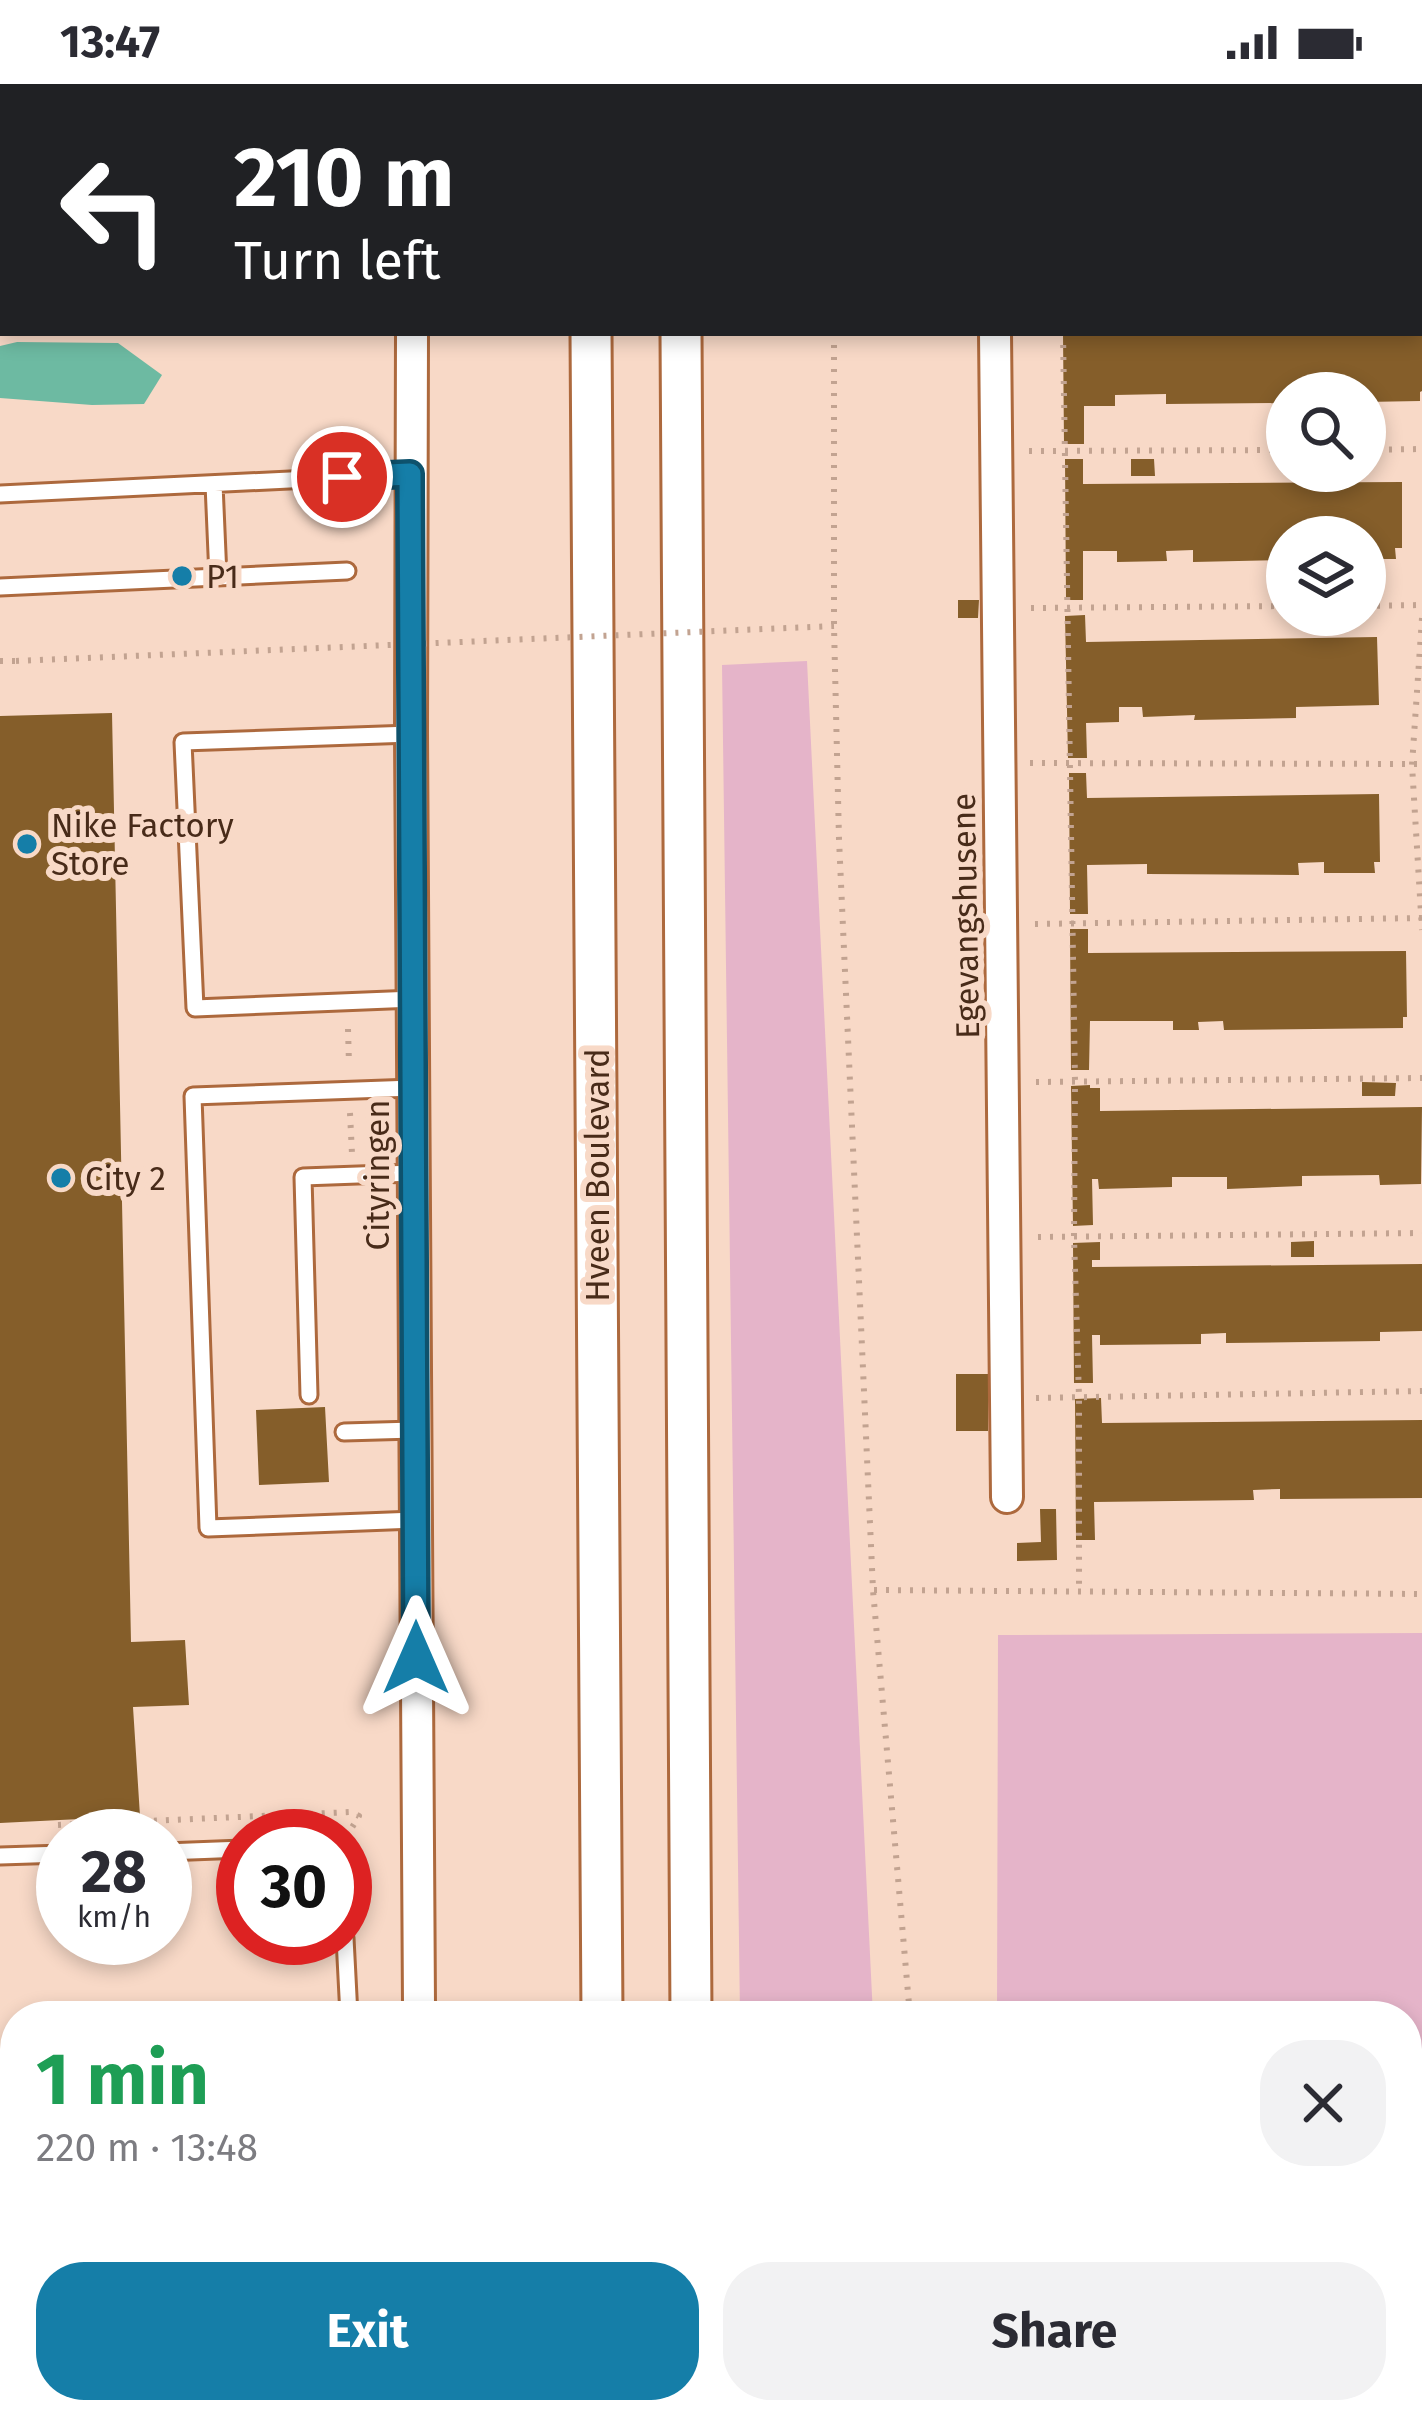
<!DOCTYPE html>
<html lang="en">
<head>
<meta charset="utf-8">
<style>
	body { margin:0; font-family:"Fira Sans",sans-serif; background:#f2f2f3; color:#2b2b33; height:100vh; display:flex; flex-direction:column; font-size:45px; white-space:nowrap }
	* { box-sizing:border-box; margin:0 }
	p { font-size:39px; color:#7c7c81 }
	.icon { flex:none; width:66px; height:66px; fill:none; stroke:currentColor; stroke-width:2; stroke-linecap:round; stroke-linejoin:round }
	.map { position:relative; flex:1; overflow:hidden }
	.details { position:absolute; left:0px; top:1917px; width:1422px; height:423px; display:flex; flex-direction:column; background:#fff; border-radius:48px 48px 0 0; box-shadow:0 6px 18px #0003 }
	.details>* { flex:none }
	.hud { position:absolute; left:0px; top:0px; width:1422px; height:252px; box-shadow:0 6px 18px #0003; background:#202124; color:#fff; overflow:hidden }
	.buttons { position:absolute; left:1266px; top:288px; display:grid; gap:24px }
	.buttons a { display:grid; place-items:center; width:120px; height:120px; border-radius:50%; background:#fff; box-shadow:0 6px 18px #0003; font-size:60px }
	.speed { position:absolute; left:36px; top:1725px; display:flex; gap:24px; font-size:60px; font-weight:700; text-align:center }
	.speed>* { display:grid; place-content:center; width:156px; height:156px; border-radius:50%; background:#fff; box-shadow:0 6px 18px #0003; line-height:1 }
	.speed small { font-size:30px; font-weight:400 }
	.speed .limit { border:18px solid #d22; background:#fff; color:#111 }
	.pin { position:absolute; display:grid; place-items:center; width:102px; height:102px; color:#fff; margin:-51px; border:6px solid #fff; border-radius:50%; box-shadow:0 3px 12px #0007 }
	.me { position:absolute; width:132px; margin:-66px; rotate:0deg; stroke-linejoin:round; filter:drop-shadow(0 0 9px #0008) }
	.turn { display:flex; align-items:center; gap:42px; height:252px; padding:0 36px; font-size:54px }
	.turn .icon { width:156px; height:156px; stroke-width:2.5 }
	.turn b { display:block; font-size:84px; line-height:102px }
	.round { display:grid; place-items:center; flex:none; width:126px; height:126px; border-radius:48px; background:#f2f2f3 }
	.summary { display:flex; align-items:center; justify-content:space-between; height:204px; padding:0 36px }
	h1 { font-size:72px; font-weight:700; line-height:90px; color:#1e9e55 }
	.primary-button { display:flex; gap:24px; margin-top:auto; padding:24px 36px }
	.primary-button a { flex:1; height:138px; border-radius:48px; background:#157ea8; color:#fff; font-size:48px; font-weight:700; line-height:138px; text-align:center }
	.primary-button a+a { background:#f2f2f3; color:#2b2b33 }
	.status { display:flex; justify-content:space-between; align-items:center; height:84px; padding:0 60px; background:#fff; direction:ltr }
	.status svg { height:33px; fill:currentColor }
	.map>svg:first-child { display:block }
	.green { fill:#e5b4c9 }
	.water { fill:#6dbaa2 }
	.building { fill:#855e2a }
	.lines { fill:none; stroke-linecap:round; stroke-linejoin:round }
	.service-casing { stroke:#ad693d; stroke-width:21 }
	.minor-casing { stroke:#ad693d; stroke-width:36 }
	.tertiary-casing { stroke:#ad693d; stroke-width:45 }
	.path { stroke:#c2a391; stroke-width:6; stroke-dasharray:3 9; stroke-linecap:butt }
	.service { stroke:#fff; stroke-width:15 }
	.minor { stroke:#fff; stroke-width:30 }
	.tertiary { stroke:#fff; stroke-width:39 }
	.path-bridge { stroke:#c2a391; stroke-width:6; stroke-dasharray:3 9; stroke-linecap:butt }
	.route-casing { stroke:#0e526d; stroke-width:30 }
	.route { stroke:#157ea8; stroke-width:21 }
	.poi-dot { fill:#157ea8; stroke:#f8d9c7; stroke-width:4.5 }
	.labels { text-anchor:middle; stroke-width:12; stroke-linejoin:round; paint-order:stroke }
	.poi-label { font-size:33px; fill:#482b19; stroke:#f8d9c7; text-anchor:start }
	.street-label { font-size:33px; fill:#482b19; stroke:#f8d9c7 }
</style>
</head>
<body>
<div class="status"><b>13:47</b><svg viewBox="0 0 49 12"><path d="M0 12V9h3v3zM5 12V6h3v6zM10 12V3h3v9zM15 12V0h3v12zM26 1h20v11H26zM47 4h2v5h-2z"/></svg></div>
<div class="map">
<svg width="1422" height="2339" viewBox="0 0 1422 2339">
	<rect width="100%" height="100%" fill="#f8d9c7"/>
	<path class="green" d="M807,577L873,1932H740L722,581Z
		M1422,1549V2216H1407V1932H997L998,1551Z"/>
	<path class="water" d="M17,258L118,259L162,291L144,320L92,321L0,314V262Z"/>
	<path class="building" d="M1063,249H1422V307L1420,308V317L1365,318V309H1287V319L1166,320V310L1115,311V322H1084V360H1064Z
		M1065,375H1083V400L1402,398V464H1395L1396,475H1365V453H1287V476L1193,478V466L1166,467L1167,477L1117,478V467H1083V516H1066Z
		M1131,375H1154L1155,392H1131Z
		M958,516H979L978,534H958Z
		M1085,531L1086,558L1377,553L1379,621L1296,623V634L1194,636L1195,631L1143,633L1142,623H1119V638L1086,639L1087,674H1068L1065,532Z
		M112,629L131,1558L185,1556L189,1621L133,1623L140,1732L0,1739V632Z
		M1069,689H1086L1087,714L1379,710L1380,778H1374L1375,789H1324V778L1298,779L1299,791L1147,790V780L1087,781L1088,830H1070Z
		M964,825H983L984,844L965,845Z
		M1070,845H1088V869L1406,867L1407,933H1403V944L1224,946L1223,937L1198,938L1199,946H1173V937H1090L1089,986H1071Z
		M1362,998L1396,999L1395,1012H1362Z
		M1090,1001V1004H1100V1027L1422,1023L1421,1100L1380,1101L1379,1091L1302,1092V1102L1227,1105V1093H1172V1103L1099,1105L1098,1095H1092L1093,1141L1073,1142L1071,1002Z
		M1314,1157V1173H1291V1158Z
		M1100,1158V1176H1092V1183L1422,1180V1247L1380,1248V1257L1226,1259V1249L1201,1250V1260L1100,1261V1251H1092L1093,1299H1074L1073,1159Z
		M956,1290H988V1347H956Z
		M1101,1314L1102,1339L1422,1336V1414L1280,1415V1405L1253,1406L1254,1416L1094,1418L1095,1456H1076L1075,1315Z
		M325,1323L329,1398L259,1401L256,1326Z
		M1040,1425H1056L1057,1476L1017,1477V1459L1041,1458Z
		M1407,2283H1422V2339H1376V2325H1407Z
		M1018,2325H1079V2339H1018Z
		M1220,2325H1281V2339H1220Z"/>
	<g class="lines">
		<g class="service-casing">
			<path id="service" d="M214,400L218,493
				M0,410L411,390
				M0,503L347,487
				M411,650L183,658L195,924L414,915
				M413,1004L193,1012L208,1444L415,1436
				M309,1311L303,1093L413,1089
				M344,1348L414,1346
				M165,1768L243,1765
				M0,1772L63,1770
				M345,1854L349,1932
				M0,2327L57,2339
				M448,2339L450,2325"/>
		</g>
		<g class="minor-casing">
			<path id="minor" d="M225,0L226,3
				M992,0V3
				M0,156L3,155
				M412,249L411,650L419,1921L417,1932
				M995,249L1007,1413
				M0,2033H15"/>
		</g>
		<g class="tertiary-casing">
			<path id="tertiary" d="M589,0V3
				M677,0V3
				M591,249L602,1932
				M681,249L691,1932
				M605,2325V2339
				M694,2325V2339"/>
		</g>
		<path class="path" d="M1059,0V3
			M837,3V0
			M1419,52H1422
			M1419,211H1422
			M834,249V542L839,755L873,1506L910,1932
			M1063,249L1075,998L1074,1153L1079,1313V1507
			M1365,366L1422,365
			M1029,367L1287,366
			M1365,522L1422,521
			M1031,524L1287,522
			M1422,534L1412,681L1422,846
			M0,577H16
			M1030,679L1422,680
			M1035,840L1422,834
			M348,945L349,980
			M1036,998L1422,994
			M350,1029L352,1070
			M1038,1153L1422,1149
			M1036,1314L1422,1307
			M874,1506L1422,1510
			M58,1741L351,1728L359,1732L345,1755
			M1407,2238H1422
			M938,2325V2339
			M1113,2325V2339
			M1320,2325V2339"/>
		<use href="#service" class="service"/>
		<use href="#minor" class="minor"/>
		<use href="#tertiary" class="tertiary"/>
		<path class="path-bridge" d="M16,577L834,542"/>
	</g>
	<g class="lines">
		<g class="route-casing">
			<path id="route" d="M342,393L410,390L416,1574"/>
		</g>
		<use href="#route" class="route"/>
	</g>
	<g class="poi-dot">
		<circle cx="182" cy="492" r="12"/>
		<circle cx="27" cy="760" r="12"/>
		<circle cx="61" cy="1094" r="12"/>
	</g>
	<g class="labels">
		<g class="poi-label">
			<text x="206" y="504">P1</text>
			<text x="51" y="753">Nike Factory<tspan x="51" dy="38">Store</tspan></text>
			<text x="85" y="1106">City 2</text>
		</g>
		<g class="street-label">
			<text transform="translate(965 832) rotate(-91)" y="12">Egevangshusene</text>
			<text transform="translate(377 1091) rotate(-90)" y="12">Cityringen</text>
			<text transform="translate(597 1091) rotate(-90)" y="12">Hveen Boulevard</text>
		</g>
	</g>
</svg>
<div class="buttons">
<a><svg class="icon" aria-label="search" viewBox="0 0 24 24"><circle cx="10" cy="10" r="6"/><path d="M15 15l6 6"/></svg></a>
<a><svg class="icon" aria-label="layers" viewBox="0 0 24 24"><path d="M12 4l9 5-9 5-9-5zM3 14l9 5 9-5"/></svg></a>
</div>
<div class="speed"><div>28<small>km/h</small></div><div class="limit">30</div></div>
<div class="pin" style="left:342px;top:393px;background:#d93025"><svg class="icon" aria-label="arrive" viewBox="0 0 24 24"><path d="M6 21V4h12l-3 4 3 4H6"/></svg></div>
<svg class="me" style="left:416px;top:1574px" viewBox="-20 -20 40 40"><path d="M0-17L14 15 0 8-14 15z" fill="#157ea8" stroke="#fff" stroke-width="4"/></svg>
<div class="hud">
<div class="turn"><svg class="icon" aria-label="left" viewBox="0 0 24 24"><path d="M17 20v-9H6M10 6l-5 5 5 5"/></svg><div><b>210 m</b>Turn left</div></div>
</div>
<section class="details">
<div class="summary"><div><h1>1 min</h1><p>220 m · 13:48</p></div><a class="round"><svg class="icon" aria-label="close" viewBox="0 0 24 24"><path d="M6 6l12 12M18 6L6 18"/></svg></a></div>
<div class="primary-button"><a>Exit</a><a>Share</a></div>
</section>
</div>
</body>
</html>
